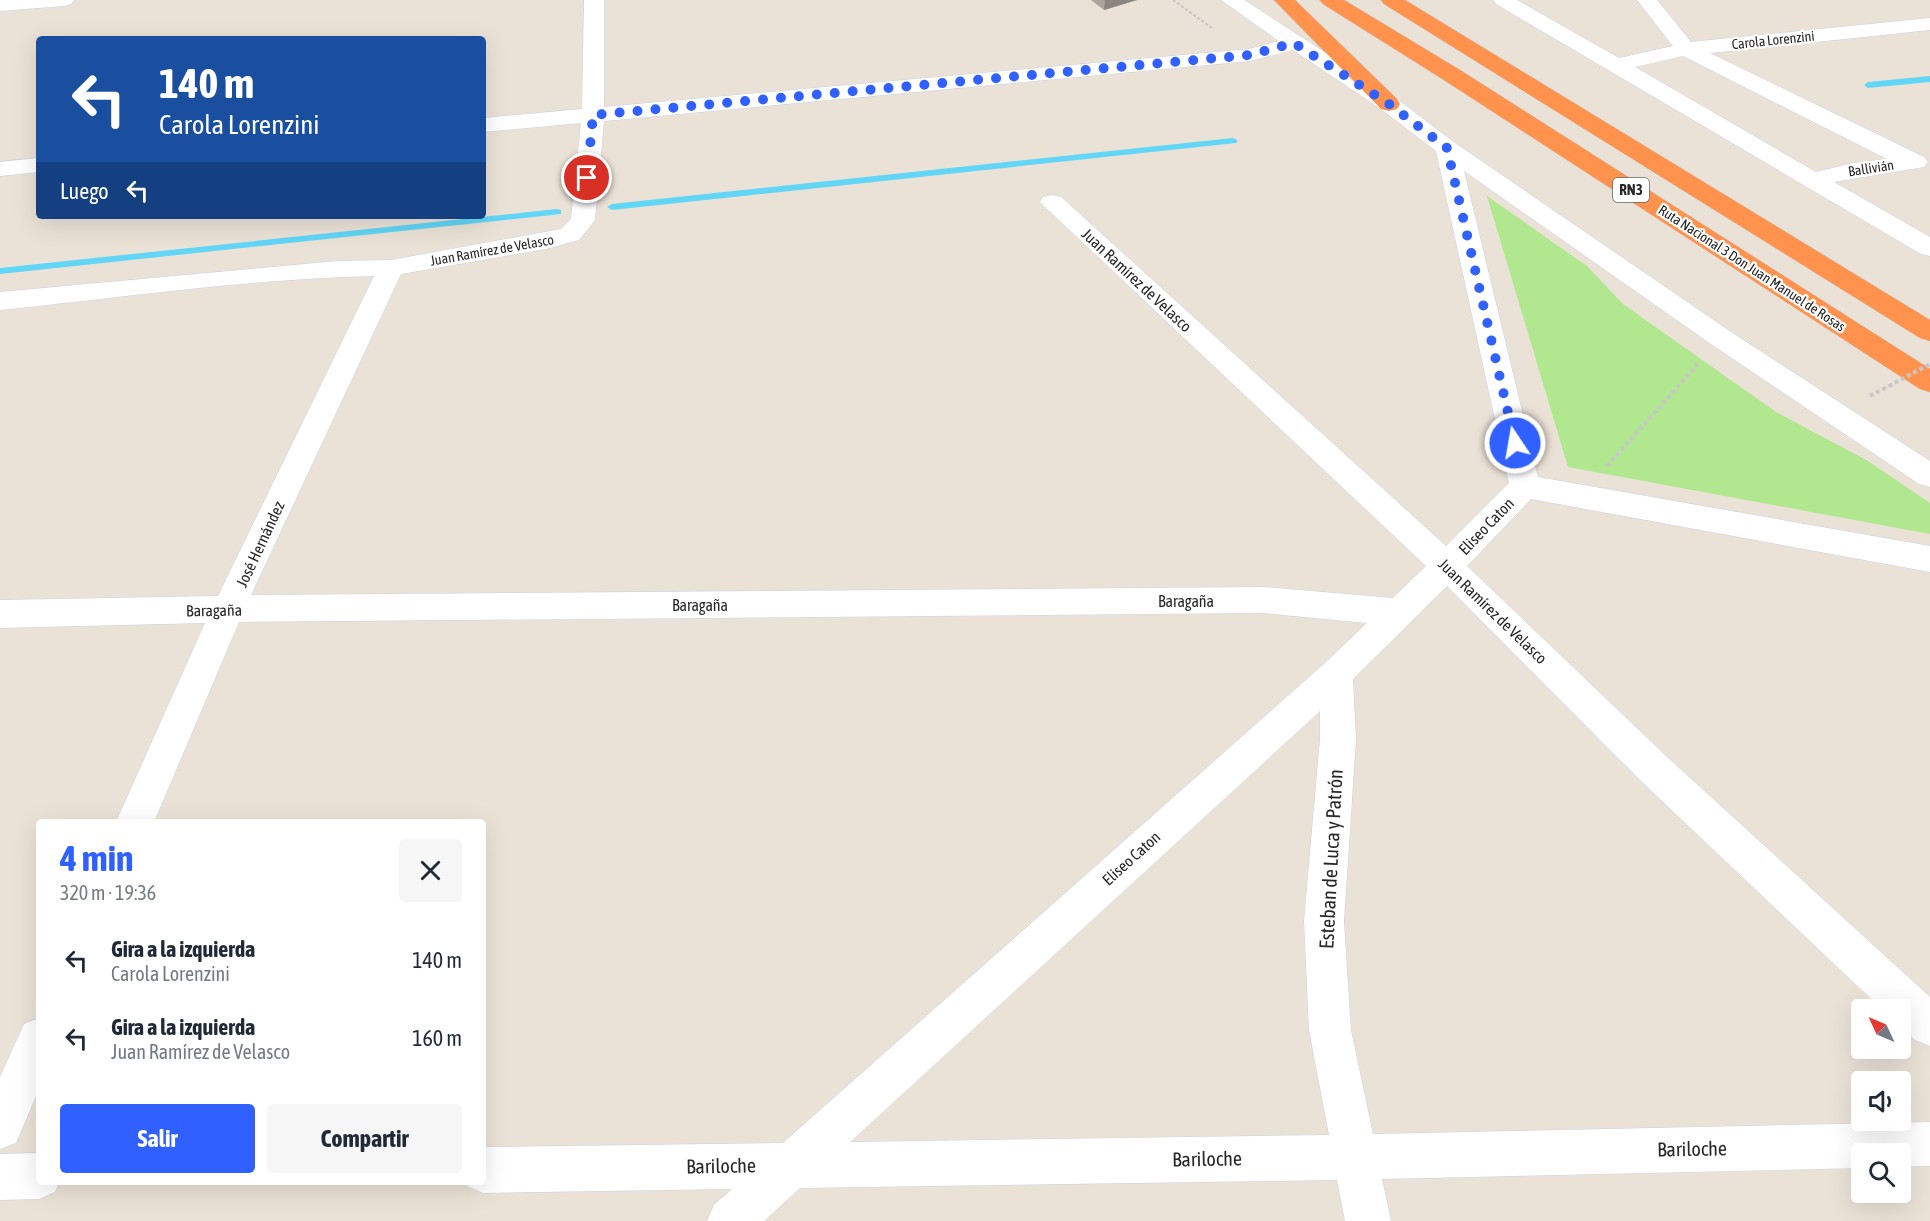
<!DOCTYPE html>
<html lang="es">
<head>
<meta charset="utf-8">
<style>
	body { margin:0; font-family:"Asap Condensed",sans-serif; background:#f6f6f7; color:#1f2937; height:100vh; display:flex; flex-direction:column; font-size:22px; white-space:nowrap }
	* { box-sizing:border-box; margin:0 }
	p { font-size:20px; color:#747a83 }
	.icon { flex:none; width:33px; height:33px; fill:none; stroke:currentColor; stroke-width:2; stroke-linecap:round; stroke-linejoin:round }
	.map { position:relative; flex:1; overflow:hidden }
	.drawer { position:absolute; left:36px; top:819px; width:450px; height:366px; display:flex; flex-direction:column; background:#fff; border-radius:6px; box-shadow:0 6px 24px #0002 }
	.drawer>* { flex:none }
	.hud { position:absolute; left:36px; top:36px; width:450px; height:183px; border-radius:6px; box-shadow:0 6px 24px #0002; background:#1a4fa0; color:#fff; overflow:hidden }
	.needle { width:39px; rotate:314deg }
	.fabs { position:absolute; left:1851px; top:999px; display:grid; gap:12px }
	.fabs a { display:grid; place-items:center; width:60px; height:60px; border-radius:6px; background:#fff; box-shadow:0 6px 24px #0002; font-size:30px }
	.pin { position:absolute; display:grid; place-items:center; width:51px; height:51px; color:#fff; margin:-26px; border:3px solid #fff; border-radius:50%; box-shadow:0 2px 6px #0007 }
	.me { position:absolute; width:66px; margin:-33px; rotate:348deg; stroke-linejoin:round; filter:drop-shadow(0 0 4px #0008) }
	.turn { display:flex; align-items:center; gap:21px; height:126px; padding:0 24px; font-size:27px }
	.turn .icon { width:78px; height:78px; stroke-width:2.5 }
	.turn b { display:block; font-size:42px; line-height:51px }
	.then { display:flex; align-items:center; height:57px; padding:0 24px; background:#0003; gap:12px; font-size:22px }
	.round { display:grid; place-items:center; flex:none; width:63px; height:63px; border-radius:6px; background:#f6f6f7 }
	.overview { display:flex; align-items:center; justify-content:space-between; height:102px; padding:0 24px }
	h1 { font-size:36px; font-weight:700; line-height:45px; color:#3060ff }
	.primary-button { display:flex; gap:12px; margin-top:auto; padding:12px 24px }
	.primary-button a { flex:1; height:69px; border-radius:6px; background:#3060ff; color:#fff; font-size:24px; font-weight:700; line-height:69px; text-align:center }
	.primary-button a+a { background:#f6f6f7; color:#1f2937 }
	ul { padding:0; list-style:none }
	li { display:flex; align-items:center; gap:18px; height:78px; padding:0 24px }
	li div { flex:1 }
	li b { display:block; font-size:22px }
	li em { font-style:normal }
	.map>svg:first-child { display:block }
	.green { fill:#b1e78f }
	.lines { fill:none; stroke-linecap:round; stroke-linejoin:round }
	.stream { fill:#61d6f6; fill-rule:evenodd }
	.minor-casing { stroke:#ccd1e2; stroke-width:1 }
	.highway-casing { stroke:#c7c7c7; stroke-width:1 }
	.path-far1 { stroke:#c7c7c7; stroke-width:2; stroke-dasharray:3 2; stroke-linecap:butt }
	.path { stroke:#c7c7c7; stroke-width:4; stroke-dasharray:4 3; stroke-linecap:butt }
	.minor { fill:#fff; fill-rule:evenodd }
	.highway { fill:#ff934e; fill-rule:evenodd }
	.path-bridge { stroke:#c7c7c7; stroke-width:4; stroke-dasharray:4 3; stroke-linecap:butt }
	.wall { fill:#aaa49d }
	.shaded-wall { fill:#8b8680 }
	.route { stroke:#3060ff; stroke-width:10; stroke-dasharray:0 18 }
	.labels { text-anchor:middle; stroke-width:4.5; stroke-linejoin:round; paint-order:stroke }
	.far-street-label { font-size:14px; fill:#272727; stroke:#fff }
	.shield { fill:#fff; stroke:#686868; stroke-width:1.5 }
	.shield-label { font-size:15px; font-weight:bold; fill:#272727 }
	.street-label { font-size:16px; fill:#272727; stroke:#fff }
	.near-street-label { font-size:20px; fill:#272727; stroke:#fff }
</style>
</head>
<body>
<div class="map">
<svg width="1930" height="1221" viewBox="0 0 1930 1221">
	<rect width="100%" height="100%" fill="#ebe2d7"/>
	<path class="green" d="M1487,196L1587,266L1623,304L1776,412L1868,461L1930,503V534L1568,467Z"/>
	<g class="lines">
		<path class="stream" d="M1930,76V82L1868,88L1864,85L1868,82Z
			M1233,138L1238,141L1236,143L612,210L607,207L612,204Z
			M557,209L561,210V214L0,274V268Z"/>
		<g class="minor-casing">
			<path id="minor" d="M0,0H74L71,4L64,6L0,11Z
				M584,0H604V107L1249,49L1279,41L1221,0H1244L1397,99L1455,143L1731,332L1930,461V487L1919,484L1711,344L1464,171L1538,477L1930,546V572L1531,499L1467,566L1667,757L1930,997V1046L1915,1040L1900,1026V1010H1883L1641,781L1447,586L1353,679L1356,739L1344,921L1351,1030L1373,1134L1930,1122V1166L1900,1167V1154H1862V1168L1382,1179L1391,1221H1345L1337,1180L800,1188L764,1221H707L714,1205L732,1189L483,1193L467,1186L465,1182H483V1147L783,1143L1324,664L1367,623L1263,613L239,622L154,822H116L205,623L0,628V600L218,596L374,276C249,279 124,297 0,310V292L337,261L391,260L561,229L571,219L581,123L483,132V118L582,109ZM1293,50L1381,109L1436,151L1509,483L1446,546L1061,197L1052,195L1043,197L1040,202L1426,566L1393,598L1263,587L251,595L401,274L546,249L579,240L595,220L604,121L1250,61ZM1320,711V739L1304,921L1309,1030L1329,1135L850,1142Z
				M1493,0H1517L1619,58L1673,46L1637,0H1657L1691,42L1930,18V30L1710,53L1924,157L1928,162L1924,167L1834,182L1930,237V256L1921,254L1496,4ZM1683,56L1887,159L1853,163L1816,172L1635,67Z
				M39,158V172L0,176V162Z
				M39,1018V1089L16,1143L0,1149V1077L24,1024Z
				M39,1153V1182H59L55,1192L39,1199L0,1200V1154Z"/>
		</g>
		<g class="highway-casing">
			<path id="highway" d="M1274,0H1295L1397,99L1400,104L1397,109L1389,111L1381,109Z
				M1320,0H1344L1460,70L1930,369V392L1920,389L1444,80L1323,4Z
				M1381,0H1405L1930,320V341L1920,338L1384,4Z"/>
		</g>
		<path class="path-far1" d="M1173,0L1212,28"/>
		<path class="path" d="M1607,466L1698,364"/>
		<use href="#minor" class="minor"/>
		<use href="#highway" class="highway"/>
		<path class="path-bridge" d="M1870,396L1930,364"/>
	</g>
	<path class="wall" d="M1091,0H1137L1104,10Z"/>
	<path class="shaded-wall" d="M1105,0H1137L1104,10Z"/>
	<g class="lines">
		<path class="route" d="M587,178L593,115L1250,55L1294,43L1389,104L1447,148L1515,443"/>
	</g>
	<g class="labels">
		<g class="far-street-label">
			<text transform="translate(1773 40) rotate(-6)" y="5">Carola Lorenzini</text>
			<text transform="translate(1871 168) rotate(-9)" y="5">Ballivián</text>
			<text transform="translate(492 250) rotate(-10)" y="5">Juan Ramírez de Velasco</text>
			<text transform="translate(1752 268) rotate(33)" y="5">Ruta Nacional 3 Don Juan Manuel de Rosas</text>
		</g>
		<rect class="shield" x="1613" y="178" width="36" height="24" rx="4.5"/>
		<g class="shield-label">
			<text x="1631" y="195">RN3</text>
		</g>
		<g class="street-label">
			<text transform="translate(1137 280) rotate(43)" y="6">Juan Ramírez de Velasco</text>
			<text transform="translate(1486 526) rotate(-46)" y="6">Eliseo Caton</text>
			<text transform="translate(260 544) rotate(-65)" y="6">José Hernández</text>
			<text x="1186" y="607">Baragaña</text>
			<text x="700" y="611">Baragaña</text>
			<text transform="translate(214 610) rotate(-1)" y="6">Baragaña</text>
			<text transform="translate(1493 611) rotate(44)" y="6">Juan Ramírez de Velasco</text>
			<text transform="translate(1131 858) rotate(-42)" y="6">Eliseo Caton</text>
		</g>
		<g class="near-street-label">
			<text transform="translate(1331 859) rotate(-87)" y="7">Esteban de Luca y Patrón</text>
			<text transform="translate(1692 1149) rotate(-1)" y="7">Bariloche</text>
			<text transform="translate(1207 1159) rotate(-1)" y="7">Bariloche</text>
			<text transform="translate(721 1166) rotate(-1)" y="7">Bariloche</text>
		</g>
	</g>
</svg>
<div class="fabs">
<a><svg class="needle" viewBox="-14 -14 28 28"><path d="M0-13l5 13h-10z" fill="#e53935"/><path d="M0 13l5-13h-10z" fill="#747a83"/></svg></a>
<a><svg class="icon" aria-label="sound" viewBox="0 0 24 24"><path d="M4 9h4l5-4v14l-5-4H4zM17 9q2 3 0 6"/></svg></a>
<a><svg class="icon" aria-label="search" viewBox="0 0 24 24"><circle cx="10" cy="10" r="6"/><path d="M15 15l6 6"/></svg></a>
</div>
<div class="pin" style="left:587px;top:178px;background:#d93025"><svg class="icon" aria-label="arrive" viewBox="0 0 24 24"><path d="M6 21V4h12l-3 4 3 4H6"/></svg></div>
<svg class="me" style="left:1515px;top:443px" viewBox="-20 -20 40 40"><circle r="17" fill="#3060ff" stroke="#fff" stroke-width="3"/><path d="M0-11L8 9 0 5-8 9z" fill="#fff"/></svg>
<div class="hud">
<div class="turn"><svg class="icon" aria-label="left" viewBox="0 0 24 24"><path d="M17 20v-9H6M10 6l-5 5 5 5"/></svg><div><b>140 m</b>Carola Lorenzini</div></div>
<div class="then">Luego<svg class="icon" aria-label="left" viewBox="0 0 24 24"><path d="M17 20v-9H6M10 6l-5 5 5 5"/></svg></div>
</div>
<section class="drawer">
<div class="overview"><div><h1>4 min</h1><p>320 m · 19:36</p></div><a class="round"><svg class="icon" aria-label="close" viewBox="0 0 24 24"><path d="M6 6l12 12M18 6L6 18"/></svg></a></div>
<ul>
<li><svg class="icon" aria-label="left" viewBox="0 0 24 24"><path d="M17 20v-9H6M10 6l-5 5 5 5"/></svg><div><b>Gira a la izquierda</b><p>Carola Lorenzini</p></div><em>140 m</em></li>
<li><svg class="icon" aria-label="left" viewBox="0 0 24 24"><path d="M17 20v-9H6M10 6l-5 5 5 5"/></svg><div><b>Gira a la izquierda</b><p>Juan Ramírez de Velasco</p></div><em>160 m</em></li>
</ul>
<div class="primary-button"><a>Salir</a><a>Compartir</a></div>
</section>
</div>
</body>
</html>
